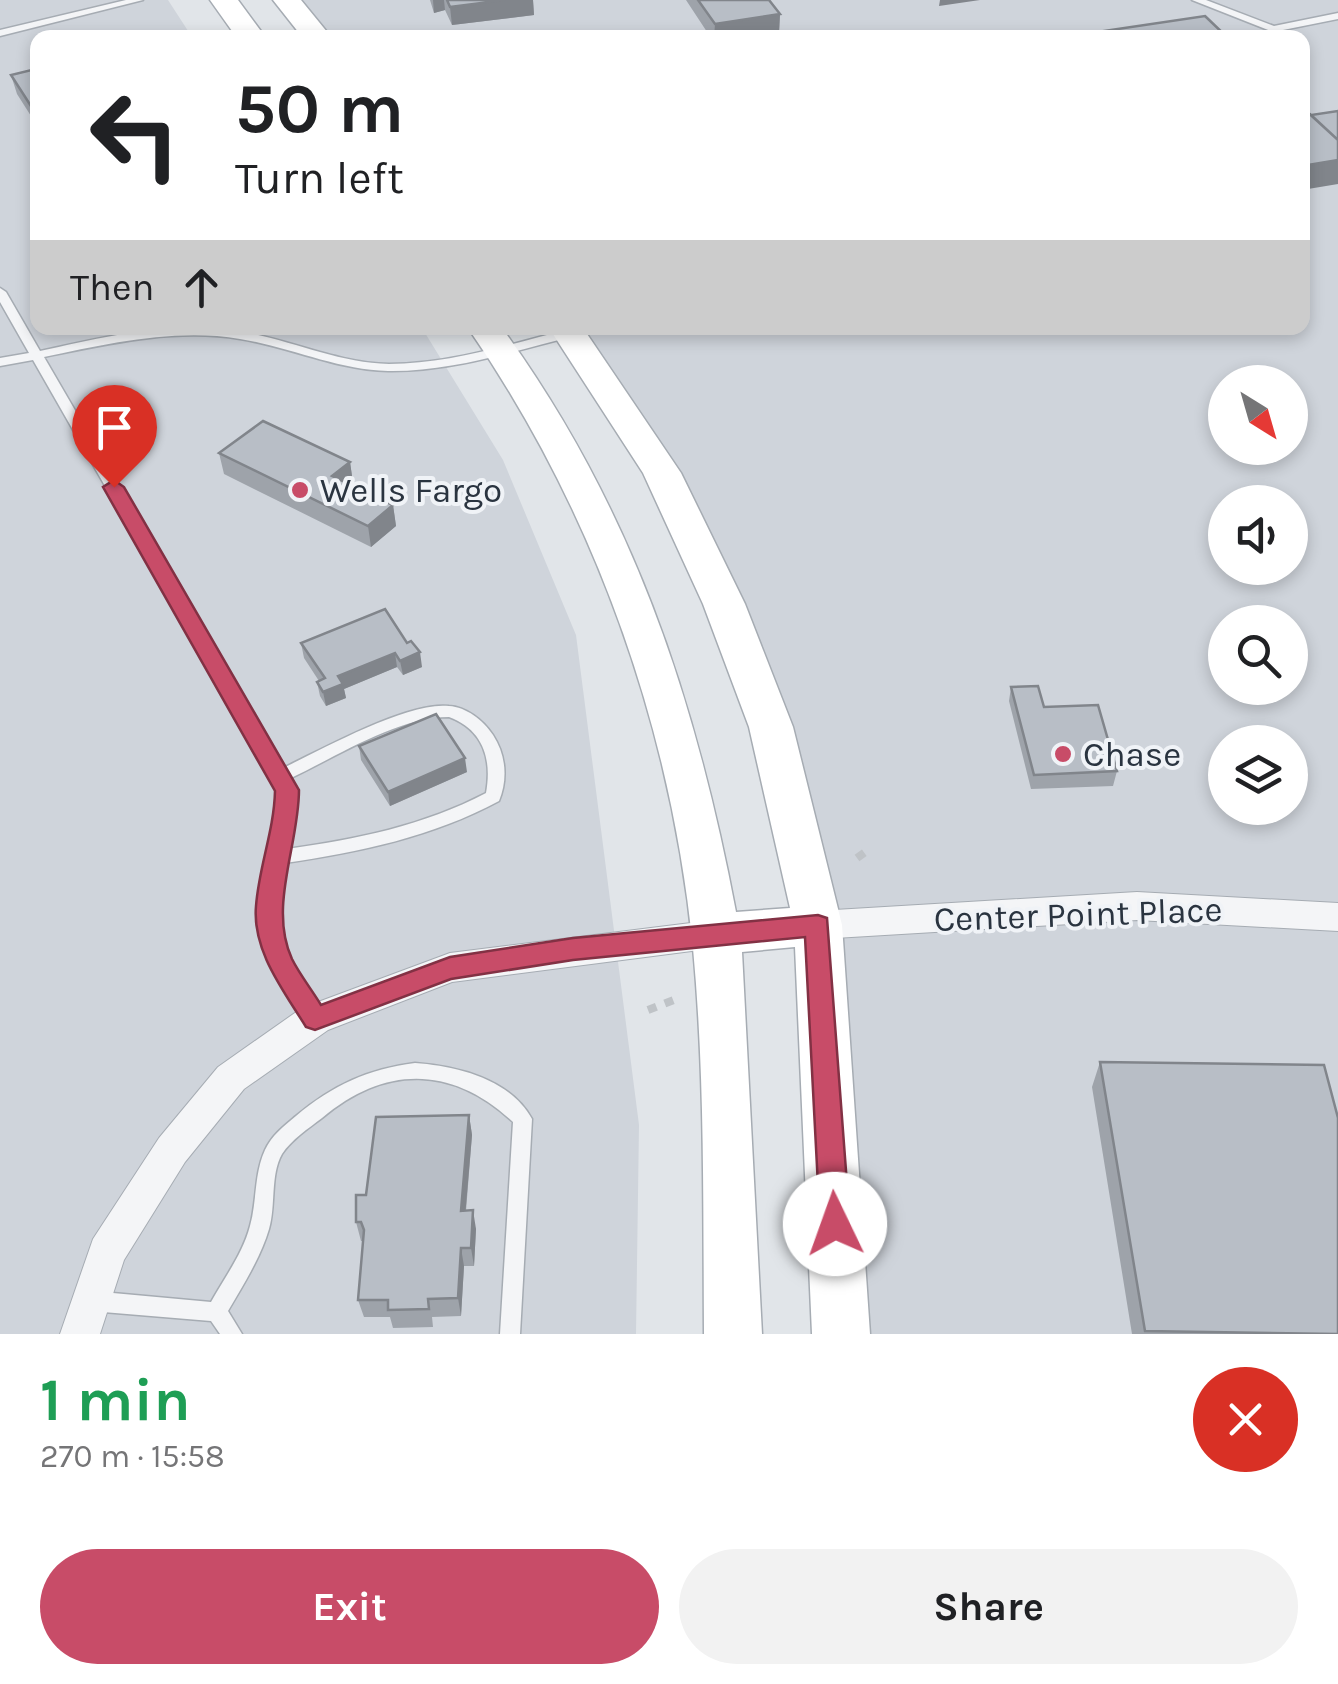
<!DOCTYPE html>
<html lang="en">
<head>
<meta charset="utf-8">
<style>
	body { margin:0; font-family:Karla,sans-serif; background:#f2f2f2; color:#202124; height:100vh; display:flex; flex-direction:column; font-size:38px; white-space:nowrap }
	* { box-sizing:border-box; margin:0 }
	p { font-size:32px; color:#757577 }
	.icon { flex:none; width:55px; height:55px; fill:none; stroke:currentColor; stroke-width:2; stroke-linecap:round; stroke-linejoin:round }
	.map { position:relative; height:1334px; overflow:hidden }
	.panel { display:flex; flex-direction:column; background:#fff; flex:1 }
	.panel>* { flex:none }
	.hud { position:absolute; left:30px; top:30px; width:1280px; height:305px; border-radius:20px; box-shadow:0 5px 15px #0003; background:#fff; color:#202124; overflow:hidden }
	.needle { width:65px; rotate:143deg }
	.buttons { position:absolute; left:1208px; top:365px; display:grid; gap:20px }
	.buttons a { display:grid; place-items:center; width:100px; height:100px; border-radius:50%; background:#fff; box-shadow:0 5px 15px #0003; font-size:50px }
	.pin { position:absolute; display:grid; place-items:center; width:85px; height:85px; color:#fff; margin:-102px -42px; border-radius:50% 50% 50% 0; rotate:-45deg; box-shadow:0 0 10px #0007 }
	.pin .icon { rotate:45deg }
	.me { position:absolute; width:110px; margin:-55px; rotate:357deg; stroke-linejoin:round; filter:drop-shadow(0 0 8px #0008) }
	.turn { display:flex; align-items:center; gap:35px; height:210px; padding:0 40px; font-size:45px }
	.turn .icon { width:130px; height:130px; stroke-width:2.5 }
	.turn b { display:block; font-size:70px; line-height:85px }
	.then { display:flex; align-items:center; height:95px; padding:0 40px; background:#0003; gap:20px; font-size:38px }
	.round { display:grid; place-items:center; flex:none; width:105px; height:105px; border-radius:52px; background:#f2f2f2 }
	.overview { display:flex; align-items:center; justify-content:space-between; height:170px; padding:0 40px }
	h1 { font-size:60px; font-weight:700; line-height:75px; color:#1e9e55 }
	.cta { display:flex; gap:20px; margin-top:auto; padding:20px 40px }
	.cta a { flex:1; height:115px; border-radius:60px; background:#c84c68; color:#fff; font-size:40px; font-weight:700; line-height:115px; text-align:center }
	.cta a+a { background:#f2f2f2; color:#202124 }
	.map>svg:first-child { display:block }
	.built { fill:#cfd4db; fill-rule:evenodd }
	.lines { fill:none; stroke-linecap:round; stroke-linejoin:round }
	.service-casing { stroke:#a6acb3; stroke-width:3 }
	.minor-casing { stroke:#a6acb3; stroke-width:2 }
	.secondary-casing { stroke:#a6acb3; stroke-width:3 }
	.path { stroke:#bfc3c7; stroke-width:8; stroke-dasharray:9 9; stroke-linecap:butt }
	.service { fill:#f4f5f7; fill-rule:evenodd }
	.minor { fill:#f4f5f7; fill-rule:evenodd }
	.secondary { fill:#fff; fill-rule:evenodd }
	.wall { fill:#9ea3aa }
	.shaded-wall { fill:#81858b }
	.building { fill:#b8bec6; stroke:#81858b; stroke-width:2.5 }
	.route { fill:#c84c68; stroke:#823144; stroke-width:2.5 }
	.poi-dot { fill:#c84c68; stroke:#f0f3f7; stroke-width:4 }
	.labels { text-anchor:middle; stroke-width:8; stroke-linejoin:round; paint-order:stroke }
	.poi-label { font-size:35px; fill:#2a3440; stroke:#f0f3f7; text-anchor:start }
	.street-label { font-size:35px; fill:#2a3440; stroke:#f0f3f7 }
</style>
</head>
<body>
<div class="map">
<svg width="1338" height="1334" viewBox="0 0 1338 1334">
	<rect width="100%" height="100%" fill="#e1e5e9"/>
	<path class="built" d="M0,0H168L192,37L38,38V328H422L503,460L576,635L639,1125L636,1334H0Z
		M287,0H1338V1334H840L818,925L724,604L566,328H1302V38H318ZM1225,382H1290V448H1225ZM1225,502H1290V568H1225ZM1225,622H1290V688H1225ZM1225,742H1290V808H1225Z"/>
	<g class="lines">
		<g class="service-casing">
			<path id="service" d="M126,0H143L0,36V30Z
				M1192,0H1206L1274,26L1338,13V19L1273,32Z
				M0,288L6,292L40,351C104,337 172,320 238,331C289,339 337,363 389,364C450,364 511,344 570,329L576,333L574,336C514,351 451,372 388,371C337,370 290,347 240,339C175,328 107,344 44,357L283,768C321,750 408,701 449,706C466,707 483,720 493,735C506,755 508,779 499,801C432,837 360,852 285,863C279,896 274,933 289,965C299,984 314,1000 324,1019L321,1024L315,1027L309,1024L275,972L263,939V897L279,790L33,360L0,366V358L29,353L0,302ZM449,717C484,730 492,760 486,793C423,826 357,839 287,849L295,790L289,779C336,757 397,717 449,717Z
				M415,1063C457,1066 510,1079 532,1119L520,1334H500L513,1122C453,1066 386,1064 322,1118C309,1128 291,1140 282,1154C270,1175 276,1206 269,1229C260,1259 243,1285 228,1311L242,1334H220L211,1321L91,1311L84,1308L81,1301L84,1294L91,1291L211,1302C225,1277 243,1253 250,1226C257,1201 254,1174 265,1150C272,1135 284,1126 296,1116C333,1085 368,1069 415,1063Z"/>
		</g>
		<g class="minor-casing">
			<path id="minor" d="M1137,892L1338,903V931L1137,920L818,939L806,935L801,925L806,915L818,911Z
				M715,920L727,924L732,934L727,944L715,948L452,982L328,1030L244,1089L185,1162L124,1260L100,1334H60L93,1239L159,1138L218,1067L302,1008L450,953Z"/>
		</g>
		<g class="secondary-casing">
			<path id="secondary" d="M210,0H238L266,38H237Z
				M273,0H301L332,38H303Z
				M468,328H502C632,507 695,696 736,912L790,908L749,727L703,604L643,473L549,328H583L681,473L745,604L793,727L842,925L870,1334H812L795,947L742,952L762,1334H704C703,1206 705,1075 693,948C671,726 594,510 468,328Z"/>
		</g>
		<path class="path" d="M857,858L868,850
			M648,1010L679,998"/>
		<use href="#service" class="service"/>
		<use href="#minor" class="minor"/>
		<use href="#secondary" class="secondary"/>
	</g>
	<path class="wall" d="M430,0H533L534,15L452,25L445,10L434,13Z
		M686,0H769L780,14L779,33L750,38H711Z
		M38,63V127L17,94L11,75L34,69L33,64Z
		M219,453L350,462L353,483L351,485L393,505L396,526L371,547L224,474Z
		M385,609L422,667L403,675L397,667L344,689L346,698L326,706L320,696L317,682L319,681L304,658L301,643Z
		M1011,687L1044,707L1117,771L1113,786L1031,789L1009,701Z
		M359,746L467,772L390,806L361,760Z
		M1100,1062L1338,1334H1132L1092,1087Z
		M469,1115L472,1135L466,1211L476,1229L474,1266H464L461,1316L432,1317L433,1327L393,1328L390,1317H364L358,1300L363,1241H361L356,1222L366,1195Z"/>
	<path class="shaded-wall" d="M433,0H444L445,10L434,13Z
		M505,0H533L534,15L452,25L450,7Z
		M940,0H980L939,6Z
		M780,14L779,33L750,38H714L715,24Z
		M1338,160V184L1302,190V166Z
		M350,462L353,483L336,496L332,476Z
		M393,505L396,526L371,547L368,526Z
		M420,652L422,667L403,675L400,661Z
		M395,653L397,667L344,689L346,698L326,706L323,692L338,676Z
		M465,758L467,772L390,806L388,792Z
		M469,1115L472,1135L464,1229L461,1211Z
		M473,1210L476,1229L474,1266L471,1248Z
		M461,1248L464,1266L461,1316L458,1298Z"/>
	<path class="building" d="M447,0H505L450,7Z
		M698,0H769L780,14L715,24Z
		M1205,16L1228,38H1057Z
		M38,63V117L11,75L36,69L33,64Z
		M1302,107L1338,140V160L1302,166Z
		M1338,111V140L1311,115Z
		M263,421L350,462L332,476L393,505L368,526L219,453Z
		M385,609L407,643L411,641L420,652L400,661L395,653L338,676L343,684L323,692L317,682L325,678L301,643Z
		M1038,686L1044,707L1098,705L1117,771L1034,775L1011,687Z
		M436,714L465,758L388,792L359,746Z
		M1100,1062L1324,1065L1338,1118V1334L1145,1331Z
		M469,1115L461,1211L473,1210L471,1248H461L458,1298L428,1299L429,1309L388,1310V1300H358L364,1230L361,1222H356V1195H366L376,1117Z"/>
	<path class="route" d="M114,480L124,487L299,790C299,845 268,907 292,959C300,975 312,990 321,1005L450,957L573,938L818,915L827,918L850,1224L845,1234L835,1238L825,1234L820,1224L805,937L573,960L451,979L315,1030L306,1027C284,991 252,951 256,906C259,866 274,831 275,791L103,487Z"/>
	<g class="poi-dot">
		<circle cx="300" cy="490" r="10"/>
		<circle cx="1063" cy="754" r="10"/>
	</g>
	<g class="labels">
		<g class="poi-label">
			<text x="320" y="502">Wells Fargo</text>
			<text x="1083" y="766">Chase</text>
		</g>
		<g class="street-label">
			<text transform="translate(1078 914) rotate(-2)" y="12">Center Point Place</text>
		</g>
	</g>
</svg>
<div class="buttons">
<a><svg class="needle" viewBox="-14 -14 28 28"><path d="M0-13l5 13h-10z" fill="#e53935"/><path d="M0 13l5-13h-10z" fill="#757577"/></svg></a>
<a><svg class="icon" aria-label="sound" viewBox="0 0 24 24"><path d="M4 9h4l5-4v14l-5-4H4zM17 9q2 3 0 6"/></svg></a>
<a><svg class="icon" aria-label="search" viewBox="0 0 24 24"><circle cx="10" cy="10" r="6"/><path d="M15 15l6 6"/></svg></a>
<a><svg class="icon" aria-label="layers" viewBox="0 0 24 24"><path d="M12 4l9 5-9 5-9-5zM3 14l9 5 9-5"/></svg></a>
</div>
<div class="pin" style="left:114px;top:487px;background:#d93025"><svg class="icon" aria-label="arrive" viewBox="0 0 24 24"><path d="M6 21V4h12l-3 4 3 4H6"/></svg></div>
<svg class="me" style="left:835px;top:1224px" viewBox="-20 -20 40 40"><circle r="19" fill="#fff"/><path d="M0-13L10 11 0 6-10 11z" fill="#c84c68"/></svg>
<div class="hud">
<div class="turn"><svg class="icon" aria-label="left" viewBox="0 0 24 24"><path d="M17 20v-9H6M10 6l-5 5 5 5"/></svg><div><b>50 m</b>Turn left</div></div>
<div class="then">Then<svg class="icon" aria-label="ahead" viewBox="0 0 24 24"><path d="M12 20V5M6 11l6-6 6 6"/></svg></div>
</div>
</div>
<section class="panel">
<div class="overview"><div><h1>1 min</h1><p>270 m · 15:58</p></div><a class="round" style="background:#d93025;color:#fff"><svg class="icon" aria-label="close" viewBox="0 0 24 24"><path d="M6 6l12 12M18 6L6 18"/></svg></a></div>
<div class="cta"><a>Exit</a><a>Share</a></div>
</section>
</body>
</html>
